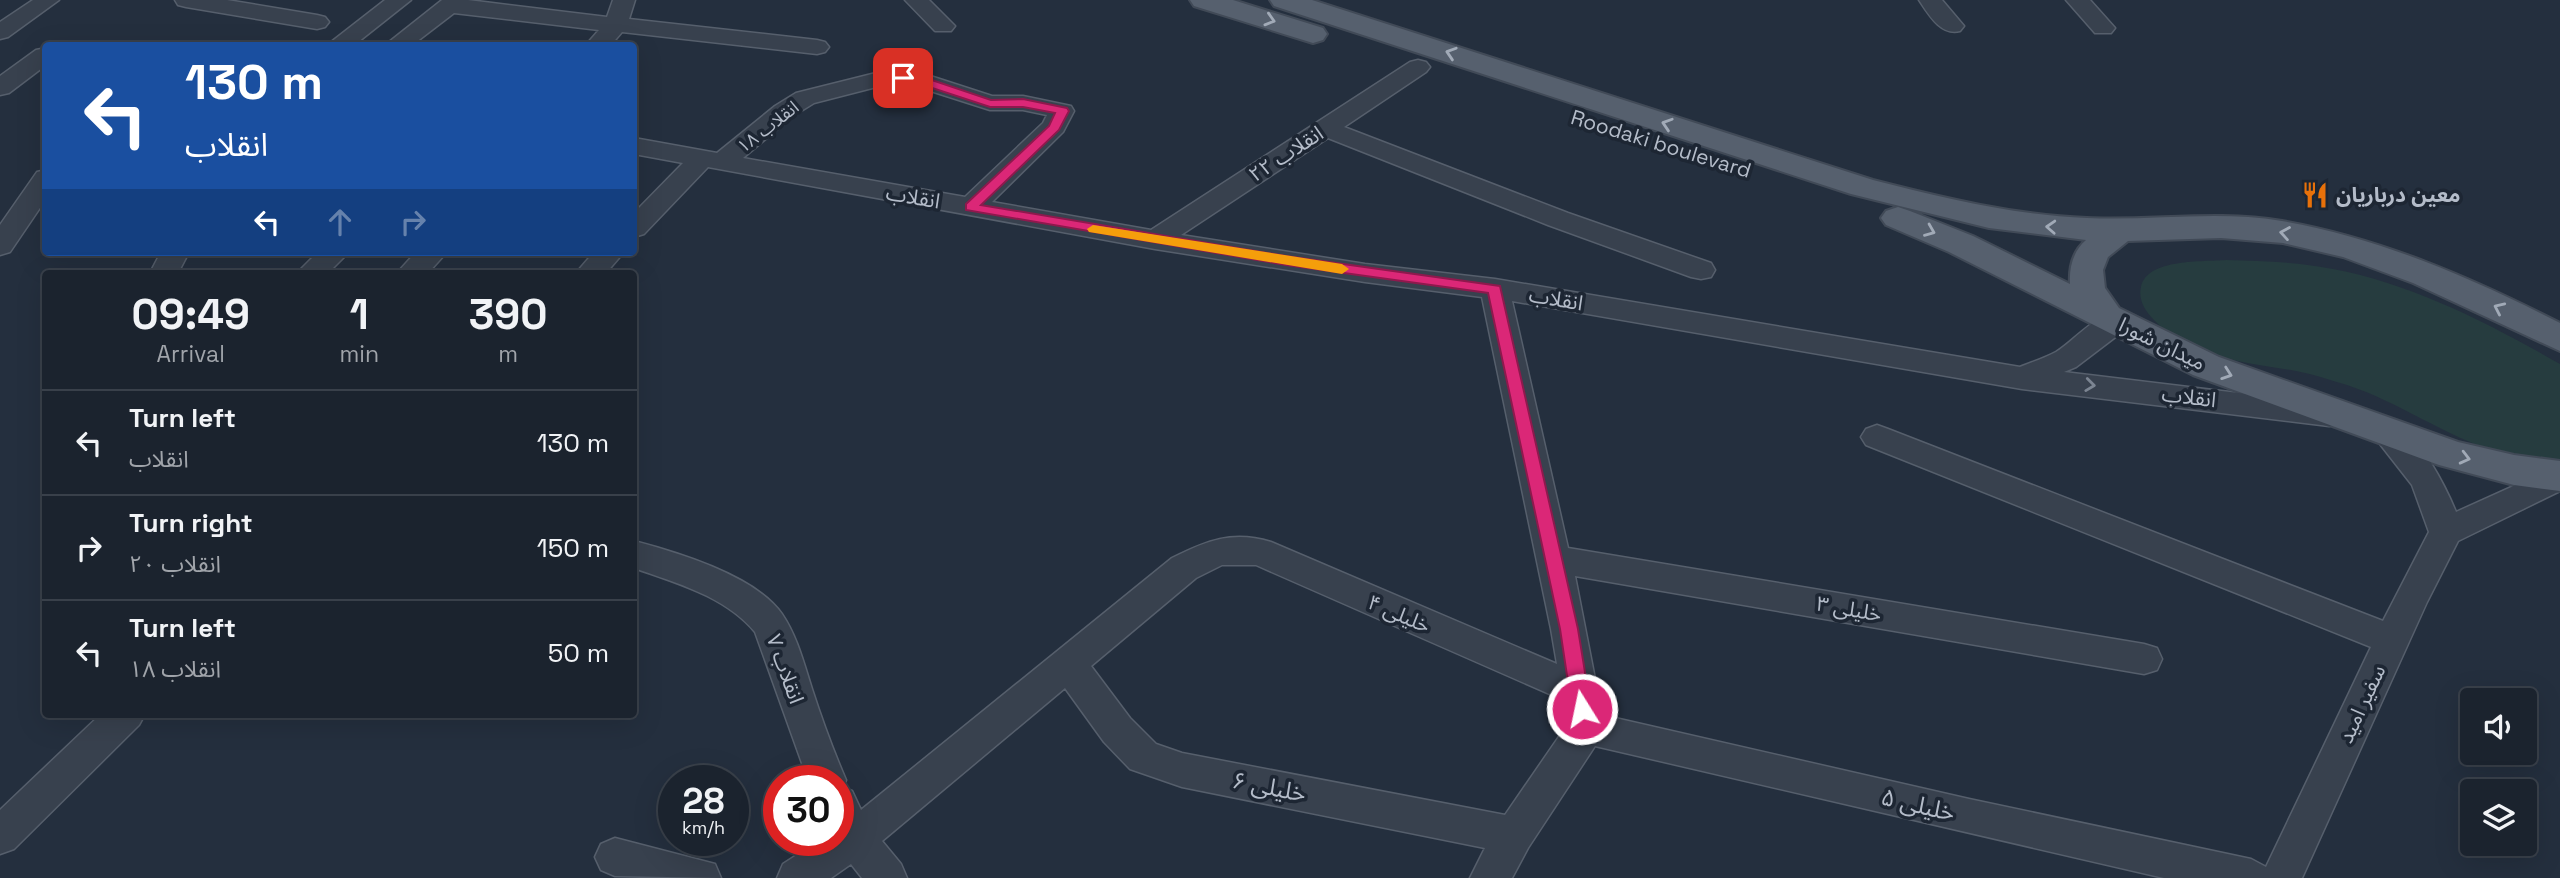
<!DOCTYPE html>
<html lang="en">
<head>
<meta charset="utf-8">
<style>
	body { margin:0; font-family:"Space Grotesk","Noto Sans Arabic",sans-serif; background:#242b36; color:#f1f3f6; height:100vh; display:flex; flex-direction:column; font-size:26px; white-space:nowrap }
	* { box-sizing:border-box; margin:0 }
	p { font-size:23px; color:#a0a4aa }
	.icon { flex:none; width:38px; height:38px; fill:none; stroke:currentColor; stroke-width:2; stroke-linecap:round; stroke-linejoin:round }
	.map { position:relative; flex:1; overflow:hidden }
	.details { position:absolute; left:42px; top:270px; width:595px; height:448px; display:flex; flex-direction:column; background:#1b232e; border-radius:7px; box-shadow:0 7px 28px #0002,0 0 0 2px #39404a }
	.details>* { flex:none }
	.top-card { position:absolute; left:42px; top:42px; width:595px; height:214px; border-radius:7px; box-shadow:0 7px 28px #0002,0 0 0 2px #39404a; background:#1a4fa0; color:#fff; overflow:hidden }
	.tools { position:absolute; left:2460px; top:688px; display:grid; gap:14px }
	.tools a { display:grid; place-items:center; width:77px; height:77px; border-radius:7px; background:#1b232e; box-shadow:0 7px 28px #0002,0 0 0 2px #39404a; font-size:35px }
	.speed { position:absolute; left:658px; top:765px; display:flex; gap:14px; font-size:35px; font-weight:700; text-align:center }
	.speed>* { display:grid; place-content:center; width:91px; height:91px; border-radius:50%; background:#1b232e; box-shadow:0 7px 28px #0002,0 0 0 2px #39404a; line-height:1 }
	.speed small { font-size:18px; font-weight:400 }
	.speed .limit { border:10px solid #d22; background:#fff; color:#111 }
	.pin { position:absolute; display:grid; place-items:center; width:60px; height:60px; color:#fff; margin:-30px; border-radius:14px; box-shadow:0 4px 10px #0006 }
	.me { position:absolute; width:77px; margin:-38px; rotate:350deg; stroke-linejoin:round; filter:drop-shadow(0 0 5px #0008) }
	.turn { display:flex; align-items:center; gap:24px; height:147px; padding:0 28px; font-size:32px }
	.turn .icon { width:91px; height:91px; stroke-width:2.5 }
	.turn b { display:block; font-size:49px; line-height:60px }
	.lanes { display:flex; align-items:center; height:66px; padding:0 28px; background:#0003; justify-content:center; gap:35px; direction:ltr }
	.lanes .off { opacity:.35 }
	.eta { display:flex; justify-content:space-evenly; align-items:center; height:119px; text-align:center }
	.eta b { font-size:42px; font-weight:600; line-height:49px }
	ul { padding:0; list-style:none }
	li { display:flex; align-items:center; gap:21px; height:105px; padding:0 28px; border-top:2px solid #39404a }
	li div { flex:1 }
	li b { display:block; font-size:26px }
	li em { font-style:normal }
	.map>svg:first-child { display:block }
	.green { fill:#263c3f }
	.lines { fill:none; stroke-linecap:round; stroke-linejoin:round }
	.minor-casing { stroke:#565f6c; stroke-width:3 }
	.major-casing { stroke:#414a57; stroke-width:4 }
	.minor { fill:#38414e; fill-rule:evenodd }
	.major { fill:#56606e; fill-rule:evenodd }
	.oneway { stroke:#a1aab7 }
	.oneway2 { stroke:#7c8592 }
	.route { fill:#db2777; stroke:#8e194d; stroke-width:2 }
	.slow { fill:#f59e0b }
	.labels { text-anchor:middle; stroke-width:7; stroke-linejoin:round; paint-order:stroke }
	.far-street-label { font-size:18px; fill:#b4bcc9; stroke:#1d2633 }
	.street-label { font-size:21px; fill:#b4bcc9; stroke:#1d2633 }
	.poi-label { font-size:21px; font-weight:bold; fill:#b4bcc9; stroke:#1d2633; text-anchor:start }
	.near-street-label { font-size:24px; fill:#b4bcc9; stroke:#1d2633 }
</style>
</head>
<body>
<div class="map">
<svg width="2560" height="878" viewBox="0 0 2560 878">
	<rect width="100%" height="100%" fill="#242f3e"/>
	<path class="green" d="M2226,260C2262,261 2298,262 2333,269C2413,284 2490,324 2560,364V464C2540,460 2517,459 2497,452C2445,436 2399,402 2347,385C2330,380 2313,374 2296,371C2246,362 2190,359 2154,320C2145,311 2138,300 2141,287C2147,258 2204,262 2226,260Z"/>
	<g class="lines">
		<g class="minor-casing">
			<path id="minor" d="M33,0H59L8,37L0,39V22Z
				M175,0H227L317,15L325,17L329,22L325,27L317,29L186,7L178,5Z
				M385,0H411L353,46H326Z
				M442,0H468L607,17L613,0H635L629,19L817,40L825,42L829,47L825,52L817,54L622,32L610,46H585L599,30L454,13L411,46H384Z
				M905,0H929L955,26L951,31H935Z
				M1919,0H1942L1964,26L1960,31C1941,36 1929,15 1919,0Z
				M2066,0H2090L2115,28L2111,33H2095Z
				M46,48V65L9,93L0,95V76L36,50Z
				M1418,60L1426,62L1430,67L1426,72L1344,127L1568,213L1711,263L1715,270L1711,277L1701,279L1691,277L1548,225L1328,138L1181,235L1365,264L1495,279L2020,367C2032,362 2045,358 2056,352C2077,339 2100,307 2126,315L2131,322L2126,329L2076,367L2064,372L2329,404L2340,407L2345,415L2340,423L2329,426L2022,389L1512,301L1568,548L2144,644L2157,648L2162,659L2157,670L2144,674L1575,576L1602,715L1969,799L2251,859L2266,867L2371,647L1866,445L1861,437L1866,429L1877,425L1888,429L2383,621L2429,532L2412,485L2369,430L2374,422C2382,419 2388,417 2395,422C2419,435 2446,487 2456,512L2560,465V491L2458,541L2427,602L2302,878H2164L1595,746L1528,848L1512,878H1470L1485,848L1182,787L1130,769L1104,742L1065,688L882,841L901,864L907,878H862L851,864L831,878H777L783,864L820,840H838V780H808L755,632C725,596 676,583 634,568V541C676,552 756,576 782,614C797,636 804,664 812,689C822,720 833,750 846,780L843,788L852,791L861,810L1172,558C1206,541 1232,530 1271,542L1557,664L1551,629L1482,297L1365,282L1155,249L708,167L644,234L634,237V213L683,163L634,154V138L717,153L775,106L796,93L888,70L918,72L992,96H1023L1071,106L1074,111L1063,132L992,202L1151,230L1410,62ZM888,84L915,86L990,110H1023L1047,115L1043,123L965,197L743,158L793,116L814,103ZM1222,565H1256L1563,700L1567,725L1505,815L1182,753L1156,744L1130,718L1091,666L1196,578Z
				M46,170V199L10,252L0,255V225L37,172Z
				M161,252H189L178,273H150Z
				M318,252H349L328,273H297Z
				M416,252H447L428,273H397Z
				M594,252H624L606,273H576Z
				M101,714H145L139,725L14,849L0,854V810Z
				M615,838L715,864L721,878L615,876L601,870L595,857L601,844Z"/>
		</g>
		<g class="major-casing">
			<path id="major" d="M1190,0H1233L1323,28L1327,34L1323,40L1313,43L1194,6Z
				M1270,0H1312L1873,180C1943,198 2014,215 2087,218C2152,221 2218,210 2282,221C2380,238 2472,278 2560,323V351L2413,283L2343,257L2283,243L2221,238L2128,241L2108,257L2103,270L2105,288L2119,308L2219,357L2458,442L2514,455L2560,461V491L2514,485L2439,465L2193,375L1949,252L1886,225L1881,218L1886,211L1898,207L1910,211L1973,236L2070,284C2069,268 2073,251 2086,240L1989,228L1851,194L1274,6Z"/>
		</g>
		<use href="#minor" class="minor"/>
		<use href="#major" class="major"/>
	</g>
	<defs><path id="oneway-chevron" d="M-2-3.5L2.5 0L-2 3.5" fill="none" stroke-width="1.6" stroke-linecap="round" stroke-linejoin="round" transform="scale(1.75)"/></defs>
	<g class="oneway">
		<use href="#oneway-chevron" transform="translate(1270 20) rotate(17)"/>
		<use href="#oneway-chevron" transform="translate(1451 53) rotate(-162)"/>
		<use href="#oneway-chevron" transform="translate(1667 124) rotate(-162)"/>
		<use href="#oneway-chevron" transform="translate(2051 227) rotate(-177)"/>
		<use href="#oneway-chevron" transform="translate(1930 231) rotate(22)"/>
		<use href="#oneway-chevron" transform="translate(2285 233) rotate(-170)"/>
		<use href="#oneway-chevron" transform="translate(2499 308) rotate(-155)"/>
		<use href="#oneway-chevron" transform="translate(2227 374) rotate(19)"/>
		<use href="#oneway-chevron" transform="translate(2465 458) rotate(14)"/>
	</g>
	<use class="oneway2" href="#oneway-chevron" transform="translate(2090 385) rotate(7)"/>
	<path class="route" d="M903,74L923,77L991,100L1023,99L1067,108L1069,111L1059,130L981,205L1286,256L1500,286L1578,629L1591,709L1588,715L1582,717L1575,715L1572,709L1560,629L1488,293L1286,265L966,210V204L1049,126L1055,113L1023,107H990L917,83L899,81V75Z"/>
	<path class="slow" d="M1093,225L1342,264L1349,269L1342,274L1089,232L1087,229Z"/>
	<defs>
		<g id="restaurant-bare" transform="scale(2.1)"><path d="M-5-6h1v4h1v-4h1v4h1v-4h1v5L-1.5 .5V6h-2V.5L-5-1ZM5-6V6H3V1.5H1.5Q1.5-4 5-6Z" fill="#e8710a" stroke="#1d2633" stroke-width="2.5" paint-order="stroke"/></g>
	</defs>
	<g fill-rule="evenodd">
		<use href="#restaurant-bare" x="2315" y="195"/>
	</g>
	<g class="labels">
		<g class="far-street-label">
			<text transform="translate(768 127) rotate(-38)" y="6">انقلاب ۱۸</text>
		</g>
		<g class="street-label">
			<text transform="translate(1661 144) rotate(17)" y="7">Roodaki boulevard</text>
			<text transform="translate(1286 154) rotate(-33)" y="7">انقلاب ۲۲</text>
			<text transform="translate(913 197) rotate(10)" y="7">انقلاب</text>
			<text transform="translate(1556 299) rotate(10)" y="7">انقلاب</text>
			<text transform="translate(2162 344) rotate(26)" y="7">میدان شورا</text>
			<text transform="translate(2189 397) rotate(7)" y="7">انقلاب</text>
			<text transform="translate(1849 609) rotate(10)" y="7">خلیلی ۳</text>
			<text transform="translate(1399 614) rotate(23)" y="7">خلیلی ۴</text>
			<text transform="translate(785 669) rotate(70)" y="7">انقلاب ۷</text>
			<text transform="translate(2362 704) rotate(-65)" y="7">سفیر امید</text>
		</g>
		<g class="poi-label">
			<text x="2336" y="202">معین درباریان</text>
		</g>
		<g class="near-street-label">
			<text transform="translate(1269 787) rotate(11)" y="8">خلیلی ۶</text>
			<text transform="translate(1918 805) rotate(13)" y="8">خلیلی ۵</text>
		</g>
	</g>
</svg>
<div class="tools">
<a><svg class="icon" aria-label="sound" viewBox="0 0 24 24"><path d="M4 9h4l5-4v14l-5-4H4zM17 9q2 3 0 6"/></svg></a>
<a><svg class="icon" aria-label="layers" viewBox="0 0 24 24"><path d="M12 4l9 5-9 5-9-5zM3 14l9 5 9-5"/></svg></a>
</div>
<div class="speed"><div>28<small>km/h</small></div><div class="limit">30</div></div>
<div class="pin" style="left:903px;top:78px;background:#d93025"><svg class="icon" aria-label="arrive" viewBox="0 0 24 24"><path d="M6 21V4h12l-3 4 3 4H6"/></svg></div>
<svg class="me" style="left:1582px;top:709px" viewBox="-20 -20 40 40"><circle r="17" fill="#db2777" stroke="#fff" stroke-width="3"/><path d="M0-11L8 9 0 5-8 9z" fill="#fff"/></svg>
<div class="top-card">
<div class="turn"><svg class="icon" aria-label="left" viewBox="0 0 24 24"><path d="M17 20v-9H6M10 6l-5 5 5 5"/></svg><div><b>130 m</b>انقلاب</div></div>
<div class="lanes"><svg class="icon" aria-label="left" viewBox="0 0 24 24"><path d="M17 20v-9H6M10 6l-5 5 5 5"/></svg><svg class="icon off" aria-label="ahead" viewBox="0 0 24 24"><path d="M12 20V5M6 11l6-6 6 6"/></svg><svg class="icon off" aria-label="right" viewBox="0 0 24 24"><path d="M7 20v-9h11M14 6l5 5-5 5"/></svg></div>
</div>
<section class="details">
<div class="eta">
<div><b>09:49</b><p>Arrival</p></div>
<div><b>1</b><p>min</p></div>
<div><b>390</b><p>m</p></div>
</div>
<ul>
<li><svg class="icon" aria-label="left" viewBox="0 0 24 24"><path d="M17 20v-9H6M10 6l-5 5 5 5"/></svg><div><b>Turn left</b><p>انقلاب</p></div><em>130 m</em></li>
<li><svg class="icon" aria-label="right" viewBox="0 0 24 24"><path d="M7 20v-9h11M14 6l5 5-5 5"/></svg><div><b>Turn right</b><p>انقلاب ۲۰</p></div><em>150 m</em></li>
<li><svg class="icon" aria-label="left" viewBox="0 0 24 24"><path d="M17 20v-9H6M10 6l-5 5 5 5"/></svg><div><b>Turn left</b><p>انقلاب ۱۸</p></div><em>50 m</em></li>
</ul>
</section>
</div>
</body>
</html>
